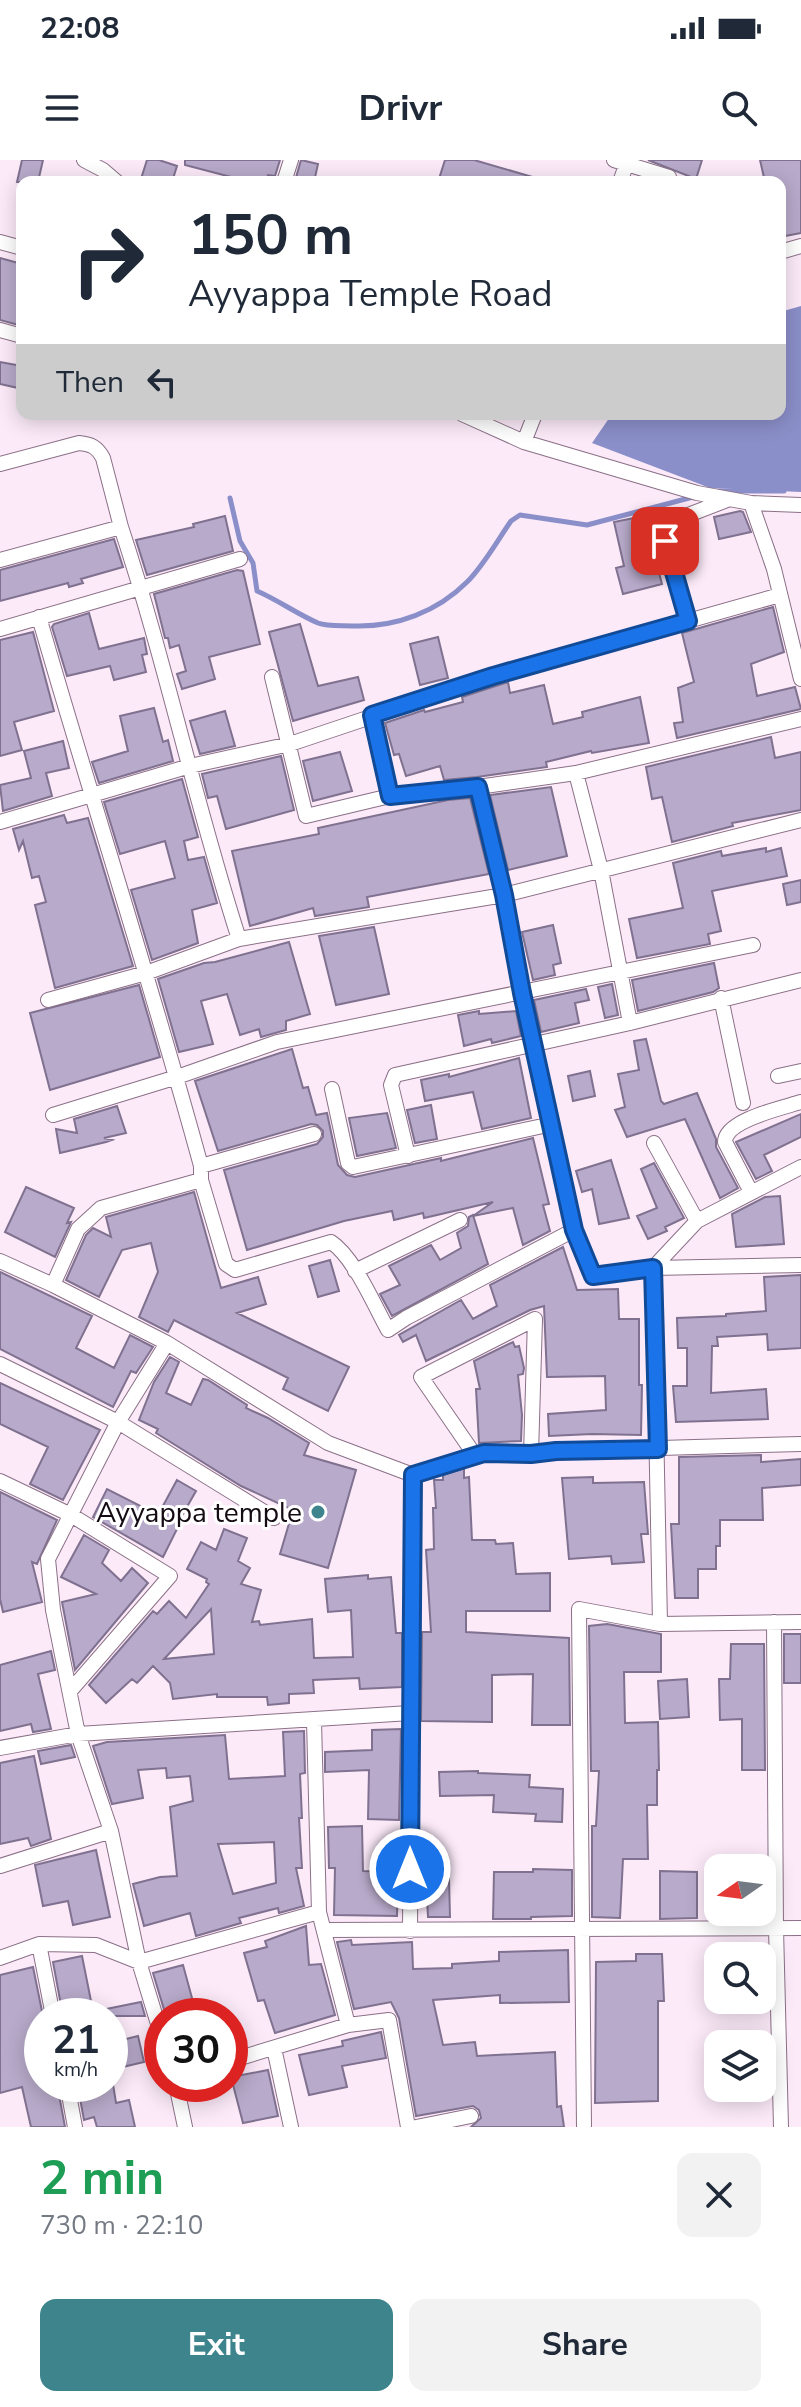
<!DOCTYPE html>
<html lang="en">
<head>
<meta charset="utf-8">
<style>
	body { margin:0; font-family:"Nunito Sans",sans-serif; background:#f2f2f3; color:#1f2937; height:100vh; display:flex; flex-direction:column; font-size:30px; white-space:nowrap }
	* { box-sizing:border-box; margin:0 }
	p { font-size:26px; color:#747a83 }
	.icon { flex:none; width:44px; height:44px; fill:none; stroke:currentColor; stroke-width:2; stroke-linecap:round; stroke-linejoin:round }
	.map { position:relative; height:1967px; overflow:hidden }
	.side { display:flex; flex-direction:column; background:#fff; flex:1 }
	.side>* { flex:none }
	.guide { position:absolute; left:16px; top:16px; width:770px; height:244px; border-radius:16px; box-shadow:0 4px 20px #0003; background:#fff; color:#1f2937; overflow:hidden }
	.needle { width:52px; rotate:256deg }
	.fabs { position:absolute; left:704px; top:1694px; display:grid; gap:16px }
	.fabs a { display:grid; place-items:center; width:72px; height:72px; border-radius:16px; background:#fff; box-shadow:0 4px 20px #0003; font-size:40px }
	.speed { position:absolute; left:24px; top:1838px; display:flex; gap:16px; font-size:40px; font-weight:700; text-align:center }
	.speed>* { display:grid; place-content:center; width:104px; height:104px; border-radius:50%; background:#fff; box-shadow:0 4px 20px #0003; line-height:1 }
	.speed small { font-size:20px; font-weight:400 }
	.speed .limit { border:12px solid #d22; background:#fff; color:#111 }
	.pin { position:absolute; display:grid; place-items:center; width:68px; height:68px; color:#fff; margin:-34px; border-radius:16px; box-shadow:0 4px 12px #0006 }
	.me { position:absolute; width:88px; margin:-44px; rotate:0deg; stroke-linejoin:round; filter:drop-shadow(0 0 6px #0008) }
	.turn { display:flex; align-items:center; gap:28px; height:168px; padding:0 40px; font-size:36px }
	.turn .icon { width:104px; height:104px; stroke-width:2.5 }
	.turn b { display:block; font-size:56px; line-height:68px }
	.then { display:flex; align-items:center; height:76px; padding:0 40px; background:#0003; gap:16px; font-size:30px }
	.round { display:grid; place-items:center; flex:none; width:84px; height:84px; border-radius:16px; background:#f2f2f3 }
	.headline { display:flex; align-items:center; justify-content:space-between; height:136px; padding:0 40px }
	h1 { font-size:48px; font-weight:700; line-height:60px; color:#1e9e55 }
	.button { display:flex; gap:16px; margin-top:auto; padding:16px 40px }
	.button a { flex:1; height:92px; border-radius:16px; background:#3d848d; color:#fff; font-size:32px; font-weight:700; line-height:92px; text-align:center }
	.button a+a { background:#f2f2f3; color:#1f2937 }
	.status { display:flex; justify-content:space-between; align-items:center; height:56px; padding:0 40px; background:#fff; direction:ltr }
	.status svg { height:22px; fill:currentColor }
	header { display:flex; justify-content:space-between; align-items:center; height:104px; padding:0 40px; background:#fff; font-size:36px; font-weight:700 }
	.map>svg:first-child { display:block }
	.water { fill:#8b8fc9 }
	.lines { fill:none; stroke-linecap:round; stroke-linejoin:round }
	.stream { stroke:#8b8fc9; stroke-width:5 }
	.building { fill:#b8aaca; stroke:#7f718f; stroke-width:2; fill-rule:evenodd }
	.street-casing { stroke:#8b7087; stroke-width:16 }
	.street { stroke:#fff; stroke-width:14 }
	.route-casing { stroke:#114b97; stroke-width:20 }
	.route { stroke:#1a73e8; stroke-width:14 }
	.poi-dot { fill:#3d848d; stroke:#fff; stroke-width:3 }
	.labels { text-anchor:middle; stroke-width:6; stroke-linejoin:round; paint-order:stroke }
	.poi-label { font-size:28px; fill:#140b13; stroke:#fff; text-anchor:end }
</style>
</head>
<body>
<div class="status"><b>22:08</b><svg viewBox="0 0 49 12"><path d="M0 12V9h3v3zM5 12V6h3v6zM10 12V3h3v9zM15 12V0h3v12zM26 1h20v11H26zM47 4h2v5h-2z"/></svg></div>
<header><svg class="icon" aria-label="menu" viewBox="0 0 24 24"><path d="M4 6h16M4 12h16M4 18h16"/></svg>Drivr<svg class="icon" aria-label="search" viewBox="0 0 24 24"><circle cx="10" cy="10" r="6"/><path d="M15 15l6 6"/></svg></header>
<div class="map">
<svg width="801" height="1967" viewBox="0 0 801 1967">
	<rect width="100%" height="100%" fill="#fceaf9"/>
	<path class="water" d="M801,146V332L710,328L592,283L612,254H780V152Z"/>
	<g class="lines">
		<path class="stream" d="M718,331H784
			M230,338L240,381L253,403L257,431C278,440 297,454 318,463C328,467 343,465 355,466C396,467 437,452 467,422C484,405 497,381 511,361L520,355L587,365L693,337"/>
	</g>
	<path class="building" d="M22,0H43L38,22H17Z
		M147,0H159L177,6L172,22H140Z
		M185,0H280L275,16L268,15L266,22H234L235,18L185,5Z
		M301,0L318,4L314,22L295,21Z
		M445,0H474L536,18V22H438Z
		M648,0H702L696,19Z
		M760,0H801V73L780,77V22H765Z
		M0,98L22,104V166L0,160Z
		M0,202L22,206L18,228L0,224Z
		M740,351L743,352L751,372L719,379L714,357Z
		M225,356L233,391L147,415L136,380L194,367L193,364Z
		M644,356L662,424L623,434L616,408L624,406L614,362Z
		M114,379L123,407L81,419L83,423L69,427L68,423L0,441V410Z
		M237,410L243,411L260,484L209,497L215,519L182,529L177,514L186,511L179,485L170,488L168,478H165L154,434Z
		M773,447L784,492L751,504L757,536L795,527L801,549L677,578L674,563L683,562L678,528L694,522L682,473Z
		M89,453L99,489L144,478L147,494L142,495L146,512L114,520L110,506L67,516L52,467L54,464Z
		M300,464L318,526L358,517L364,540L293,561L269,472Z
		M33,472L54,551L14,562L22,590L0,596V480Z
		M438,477L448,518L420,525L410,484Z
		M508,522L510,533L544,525L553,564L583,557L582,552L640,537L649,583L592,593L591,591L546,602L547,607L477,617L444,620L440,606L406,616L399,594L394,595L385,563L424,550L425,552L463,542L462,537Z
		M154,548L163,582L168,580L173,601L99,623L92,602L128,591L120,556Z
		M225,551L235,586L200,594L190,561Z
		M771,577L775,598L801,592V650L732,663L733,666L672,682L662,637L652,639L646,607Z
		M63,581L69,608L46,613L52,636L3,651L0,625L31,618L24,591Z
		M340,592L352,631L313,641L303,601Z
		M281,596L294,650L226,669L217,636L208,638L202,614Z
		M182,619L198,677L184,681L188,700L204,697L217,743L192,750L198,783L152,800L131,730L175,718L165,681L120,694L104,642Z
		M551,627L567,696L508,710L490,635Z
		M470,638L489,714L367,737L369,747L315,756L313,748L250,766L232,691L319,674L318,668L448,640Z
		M64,655L67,663L88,658L133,806L55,828L35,745L46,742L39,716L32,718L23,681L19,690L13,669Z
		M766,688V692L781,688L787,716L712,731L721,771L708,774L710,784L637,798L629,759L683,748L673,703L721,691L722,696Z
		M801,720V742L787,745L783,724Z
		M553,765L561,803L553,805L555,815L533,820L522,772Z
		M374,767L389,834L336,845L319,776Z
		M289,782L310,854L286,861V870L261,877L259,869L240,875L227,834L201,841L213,884L179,892L158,819L204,803L215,802Z
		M714,803L719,828L713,832L638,851L632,820Z
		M612,824L618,855L605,858L598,827Z
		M139,825L160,897L50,930L30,853Z
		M586,829L589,840L575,843L579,863L541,872L534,840Z
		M479,851V854L516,851L521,876L492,883L491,879L464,886L458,855Z
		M646,879L661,941L664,944L697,933L716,979V987L738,1028L720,1038L685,959L627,977L615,950L625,947L618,914L639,910L634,881Z
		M292,889L303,928L308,927L316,955L327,953L338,1005L347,1015L355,1017L441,998V1001L533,978L549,1044L543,1045L550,1071L523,1085L513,1048L473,1056L493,1042L424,1058L423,1053L394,1060L392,1051L344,1061L247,1090L224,1010L317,984L323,977V971L317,965L311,964L218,991L195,921Z
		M519,898L531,958L482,969L473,932L425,941L421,920L449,914V917Z
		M590,911L595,936L573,941L568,916Z
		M431,945L437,979L415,983L407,950Z
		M117,946L126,973L104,978L112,980L106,982L60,993L56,969L77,973L74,959Z
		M387,953L396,988L357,996L349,958Z
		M801,954V977L764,995L772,1011L756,1019L736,982Z
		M611,1000L629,1058L599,1064L592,1029L582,1032L576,1011Z
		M654,1003L684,1058L665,1067L667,1071L648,1079L637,1056L657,1048L641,1009Z
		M26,1027L74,1048L67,1063L71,1062L55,1097L5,1072Z
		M194,1032L221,1128L258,1117L266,1144L237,1153L349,1207L328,1251L283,1229L288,1218L174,1160L168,1172L139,1157L158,1112L151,1083L122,1090L99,1137L66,1120L86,1075L93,1068L111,1077L106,1057Z
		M780,1036L784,1084L736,1087L732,1054L765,1037Z
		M473,1055L488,1104L392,1156L380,1134L400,1125L389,1106L431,1085L440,1100L461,1088L457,1073L468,1066L469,1057Z
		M563,1087L577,1130L618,1129L619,1159H639V1225H642L641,1275L592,1274L549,1276L548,1254L606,1250L605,1216L547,1217L544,1146L530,1150L426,1201L416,1175L403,1182L399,1175L461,1140L473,1159L497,1146L490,1125Z
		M330,1100L339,1131L318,1137L309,1106Z
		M0,1112L92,1156L76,1188L114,1208L130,1175L153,1187L136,1213L131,1211L113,1247L0,1189Z
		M801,1115V1188L768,1190L767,1174L717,1177L718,1186H712L711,1233L766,1229L768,1259L676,1262L673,1226H687V1188H678L677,1158L726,1156V1154L766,1151L764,1117Z
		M513,1182L515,1187L519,1186L524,1208L523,1214L518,1215L522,1255L521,1281L479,1283L476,1229H480L474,1201Z
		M170,1197L179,1202L166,1233L191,1245L203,1219L208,1220L247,1245L246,1248L268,1258L309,1283L304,1295L356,1310L328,1408L280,1394L293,1350L241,1326L156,1273L158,1269L139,1260L154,1222Z
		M0,1223L100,1270L63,1340L30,1324L48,1287L0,1264Z
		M761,1295V1302L801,1299V1325L762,1328L763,1360H720V1386H716V1409H698V1438H675L671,1364H679V1297Z
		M464,1308V1318L469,1317L472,1380H495L496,1384L513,1383L516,1414L550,1413V1451H466V1472L569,1478L570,1565H532L533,1514L492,1515V1562L421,1561L422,1472H431L426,1390L434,1389L433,1348H436L434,1320H443V1315Z
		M593,1317V1323L644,1322L648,1374H641L644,1402L612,1404L611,1396L569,1399L562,1318Z
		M177,1320L196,1331L176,1366L178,1367L163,1397L93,1357L107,1329L158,1355Z
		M0,1332L57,1360L37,1404L32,1402L42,1442L3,1452L0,1439Z
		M224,1369L247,1378L238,1401L250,1408L241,1424L261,1430L252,1462L259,1461L260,1465L312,1459L314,1498L353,1497L351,1450L328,1452L325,1419L368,1415V1419L391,1417L396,1473H402V1527L360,1529L359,1518L313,1520L314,1533L289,1534V1543L268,1545L267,1537H217V1534L173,1539L170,1523L153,1506L137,1523L132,1519L106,1543L89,1525L153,1451L157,1454L169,1441L186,1458L209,1424L206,1422L207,1419L187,1409L201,1382L216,1390ZM211,1449L214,1494L164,1499L195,1466Z
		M84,1375L109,1390L102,1403L121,1421L132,1408L148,1423L75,1510L62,1442L96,1434L61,1417Z
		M607,1464L661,1474V1512H624L625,1563L658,1562L659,1610H657V1645H647L648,1699H623L620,1758L592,1757V1666H596L599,1611H591L589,1466Z
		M784,1474H801V1523H784Z
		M731,1484H764L765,1610H742V1559L720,1560L719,1519H730Z
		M51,1491L55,1510L38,1514L51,1569L33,1572L31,1564L0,1571V1505Z
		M687,1519L689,1557L660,1559L658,1521Z
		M401,1569L399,1660L368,1659L369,1610L325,1612V1592L372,1590V1570Z
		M304,1571L305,1613L300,1614L302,1658H299L302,1708H296L304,1746L279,1753L278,1748L239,1758L241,1763L196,1776L190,1753L144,1766L133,1724L160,1717L177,1716L170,1647L193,1641L190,1616L167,1618L166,1608L138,1610L143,1638L112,1644L93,1586L107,1582L225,1575L229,1619L285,1616L283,1572ZM274,1682L276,1723L233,1734L218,1684Z
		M71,1585L75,1597L41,1604L38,1591Z
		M34,1596L51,1679L31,1686L28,1678L0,1684V1603Z
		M478,1611V1613L530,1615L529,1627L563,1629L562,1662L535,1661L536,1654L493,1652L494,1635L440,1636L439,1612Z
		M362,1666L363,1711L398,1712L397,1756L334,1755L335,1708H329L328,1667Z
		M96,1690L110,1757L73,1765L68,1741L43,1746L35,1705Z
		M533,1709L572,1710V1756L531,1757V1759H493L494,1712H533Z
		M660,1711L697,1712V1758L660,1759Z
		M449,1718L450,1757H428L426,1719Z
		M306,1766L309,1805L321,1804L335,1855L275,1873L264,1840L258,1841L244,1793L267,1787L265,1781Z
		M351,1780L352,1785L412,1782L413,1809L452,1808V1804L499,1801V1792L568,1790L569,1842L500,1843V1835L433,1840L443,1885L475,1882L477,1896L555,1892L557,1947L561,1946L564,1967H471L481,1958L479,1950L473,1946L416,1956L399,1858L391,1842L354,1849L337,1782Z
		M636,1794H662L664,1841H658V1941L595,1943L596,1802L636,1801Z
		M82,1796L94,1856H63L53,1802Z
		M183,1805L195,1849L166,1856L153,1813Z
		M33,1807L43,1856L42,1924H57L65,1967H31L22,1927L0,1933V1815Z
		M141,1842L145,1856H107L106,1849Z
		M381,1872L386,1898L342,1906L347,1927L309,1935L299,1895L343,1886L342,1881Z
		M138,1876L144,1902L110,1910V1883Z
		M268,1910L278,1956L243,1963L231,1917Z
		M88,1924H113L116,1943L129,1940L135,1967H97L94,1957L84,1960L79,1933L89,1930Z"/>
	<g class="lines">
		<g class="street-casing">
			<path id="street" d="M84,0L103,10L117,22
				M614,0L669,17
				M284,22L291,0
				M620,22L628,0
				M0,82L22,88
				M780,92L801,86
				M0,170L22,176
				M462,254L524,282L697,333L751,343L774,409L801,519
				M524,282L535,254
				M0,304L79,283C91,284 97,287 103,298L121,367
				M751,343L801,345
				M0,400L121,367C166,503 195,643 239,779
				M39,457C92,641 151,822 201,1006V1020L226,1104L235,1110L331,1082C354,1097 374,1145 388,1170L406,1158L574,1070
				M688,461L662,371L665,364L727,340
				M0,469L240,399
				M272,517L306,656L390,636L478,627L576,613L801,559
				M372,555L390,636
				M576,613L601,710L630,863
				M478,627L504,735L522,833L574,1070L593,1116L653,1108L660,1464
				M0,662L190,606L290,584L493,516L780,435
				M721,838L743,943
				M48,840L146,813L239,779L504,735L801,660
				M778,916L801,911
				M332,929L348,1003L353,1007L552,964
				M53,955L177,917L277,882L753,785
				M654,983L697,1061
				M408,996L391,925L395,915L630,863L801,820
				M201,1006L314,974
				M751,1032L725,982C725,960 782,948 801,942
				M0,1101L53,1125L167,1183L328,1283L413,1315
				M653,1108L697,1061L801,1007
				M653,1108L801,1105
				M355,1111L460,1060
				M53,1125L78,1069L101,1048L201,1020
				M0,1204L118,1262L274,1358
				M474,1294L421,1217L535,1159L531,1294
				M413,1315L474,1294H531L556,1291L801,1284
				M0,1321L71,1355L170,1416L71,1530
				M774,1462L776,1768L781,1967
				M314,1561L319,1752L348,1865
				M0,1588L78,1574L410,1553
				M0,1706L111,1671
				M324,1770L801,1768
				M410,1771L413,1315
				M39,1784L53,1856
				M0,1798L39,1784L96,1785L139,1802L319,1752
				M162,1877L139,1802L111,1671L78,1574L53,1450L48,1399L118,1262L167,1183
				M274,1888L291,1967
				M230,1901L348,1865L389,1860L408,1967
				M67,1924L75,1967
				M176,1924L185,1967
				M416,1967L471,1956
				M584,1967L579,1449L660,1464L801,1462"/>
		</g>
		<use href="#street" class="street"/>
	</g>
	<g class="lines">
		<g class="route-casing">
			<path id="route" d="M410,1709L413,1315L484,1293L531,1294L556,1291L658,1289L653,1108L593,1116L574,1070L522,833L504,735L478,627L390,636L372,555L493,516L688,461L665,381"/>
		</g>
		<use href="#route" class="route"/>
	</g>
	<circle class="poi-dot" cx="318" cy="1352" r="8"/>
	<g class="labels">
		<g class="poi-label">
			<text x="302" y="1362">Ayyappa temple</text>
		</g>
	</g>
</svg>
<div class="fabs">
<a><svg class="needle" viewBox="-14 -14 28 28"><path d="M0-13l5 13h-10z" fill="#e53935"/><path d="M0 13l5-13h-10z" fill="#747a83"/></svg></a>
<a><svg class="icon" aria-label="search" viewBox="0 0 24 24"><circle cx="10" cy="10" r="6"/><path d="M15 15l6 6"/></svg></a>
<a><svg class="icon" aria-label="layers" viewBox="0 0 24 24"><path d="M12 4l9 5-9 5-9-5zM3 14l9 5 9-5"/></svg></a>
</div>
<div class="speed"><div>21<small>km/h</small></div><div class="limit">30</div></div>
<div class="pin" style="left:665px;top:381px;background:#d93025"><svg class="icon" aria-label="arrive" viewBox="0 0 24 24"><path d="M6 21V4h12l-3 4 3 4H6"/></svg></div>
<svg class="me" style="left:410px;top:1709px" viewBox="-20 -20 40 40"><circle r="17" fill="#1a73e8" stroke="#fff" stroke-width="3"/><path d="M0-11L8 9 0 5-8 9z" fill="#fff"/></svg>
<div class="guide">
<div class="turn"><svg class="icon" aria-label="right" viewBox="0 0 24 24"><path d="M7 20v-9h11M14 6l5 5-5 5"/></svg><div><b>150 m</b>Ayyappa Temple Road</div></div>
<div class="then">Then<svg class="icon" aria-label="left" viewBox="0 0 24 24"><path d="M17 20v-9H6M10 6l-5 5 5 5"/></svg></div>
</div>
</div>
<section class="side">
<div class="headline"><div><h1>2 min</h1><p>730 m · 22:10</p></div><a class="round"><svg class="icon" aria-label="close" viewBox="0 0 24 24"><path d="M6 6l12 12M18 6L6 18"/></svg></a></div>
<div class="button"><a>Exit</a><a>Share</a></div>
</section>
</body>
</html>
